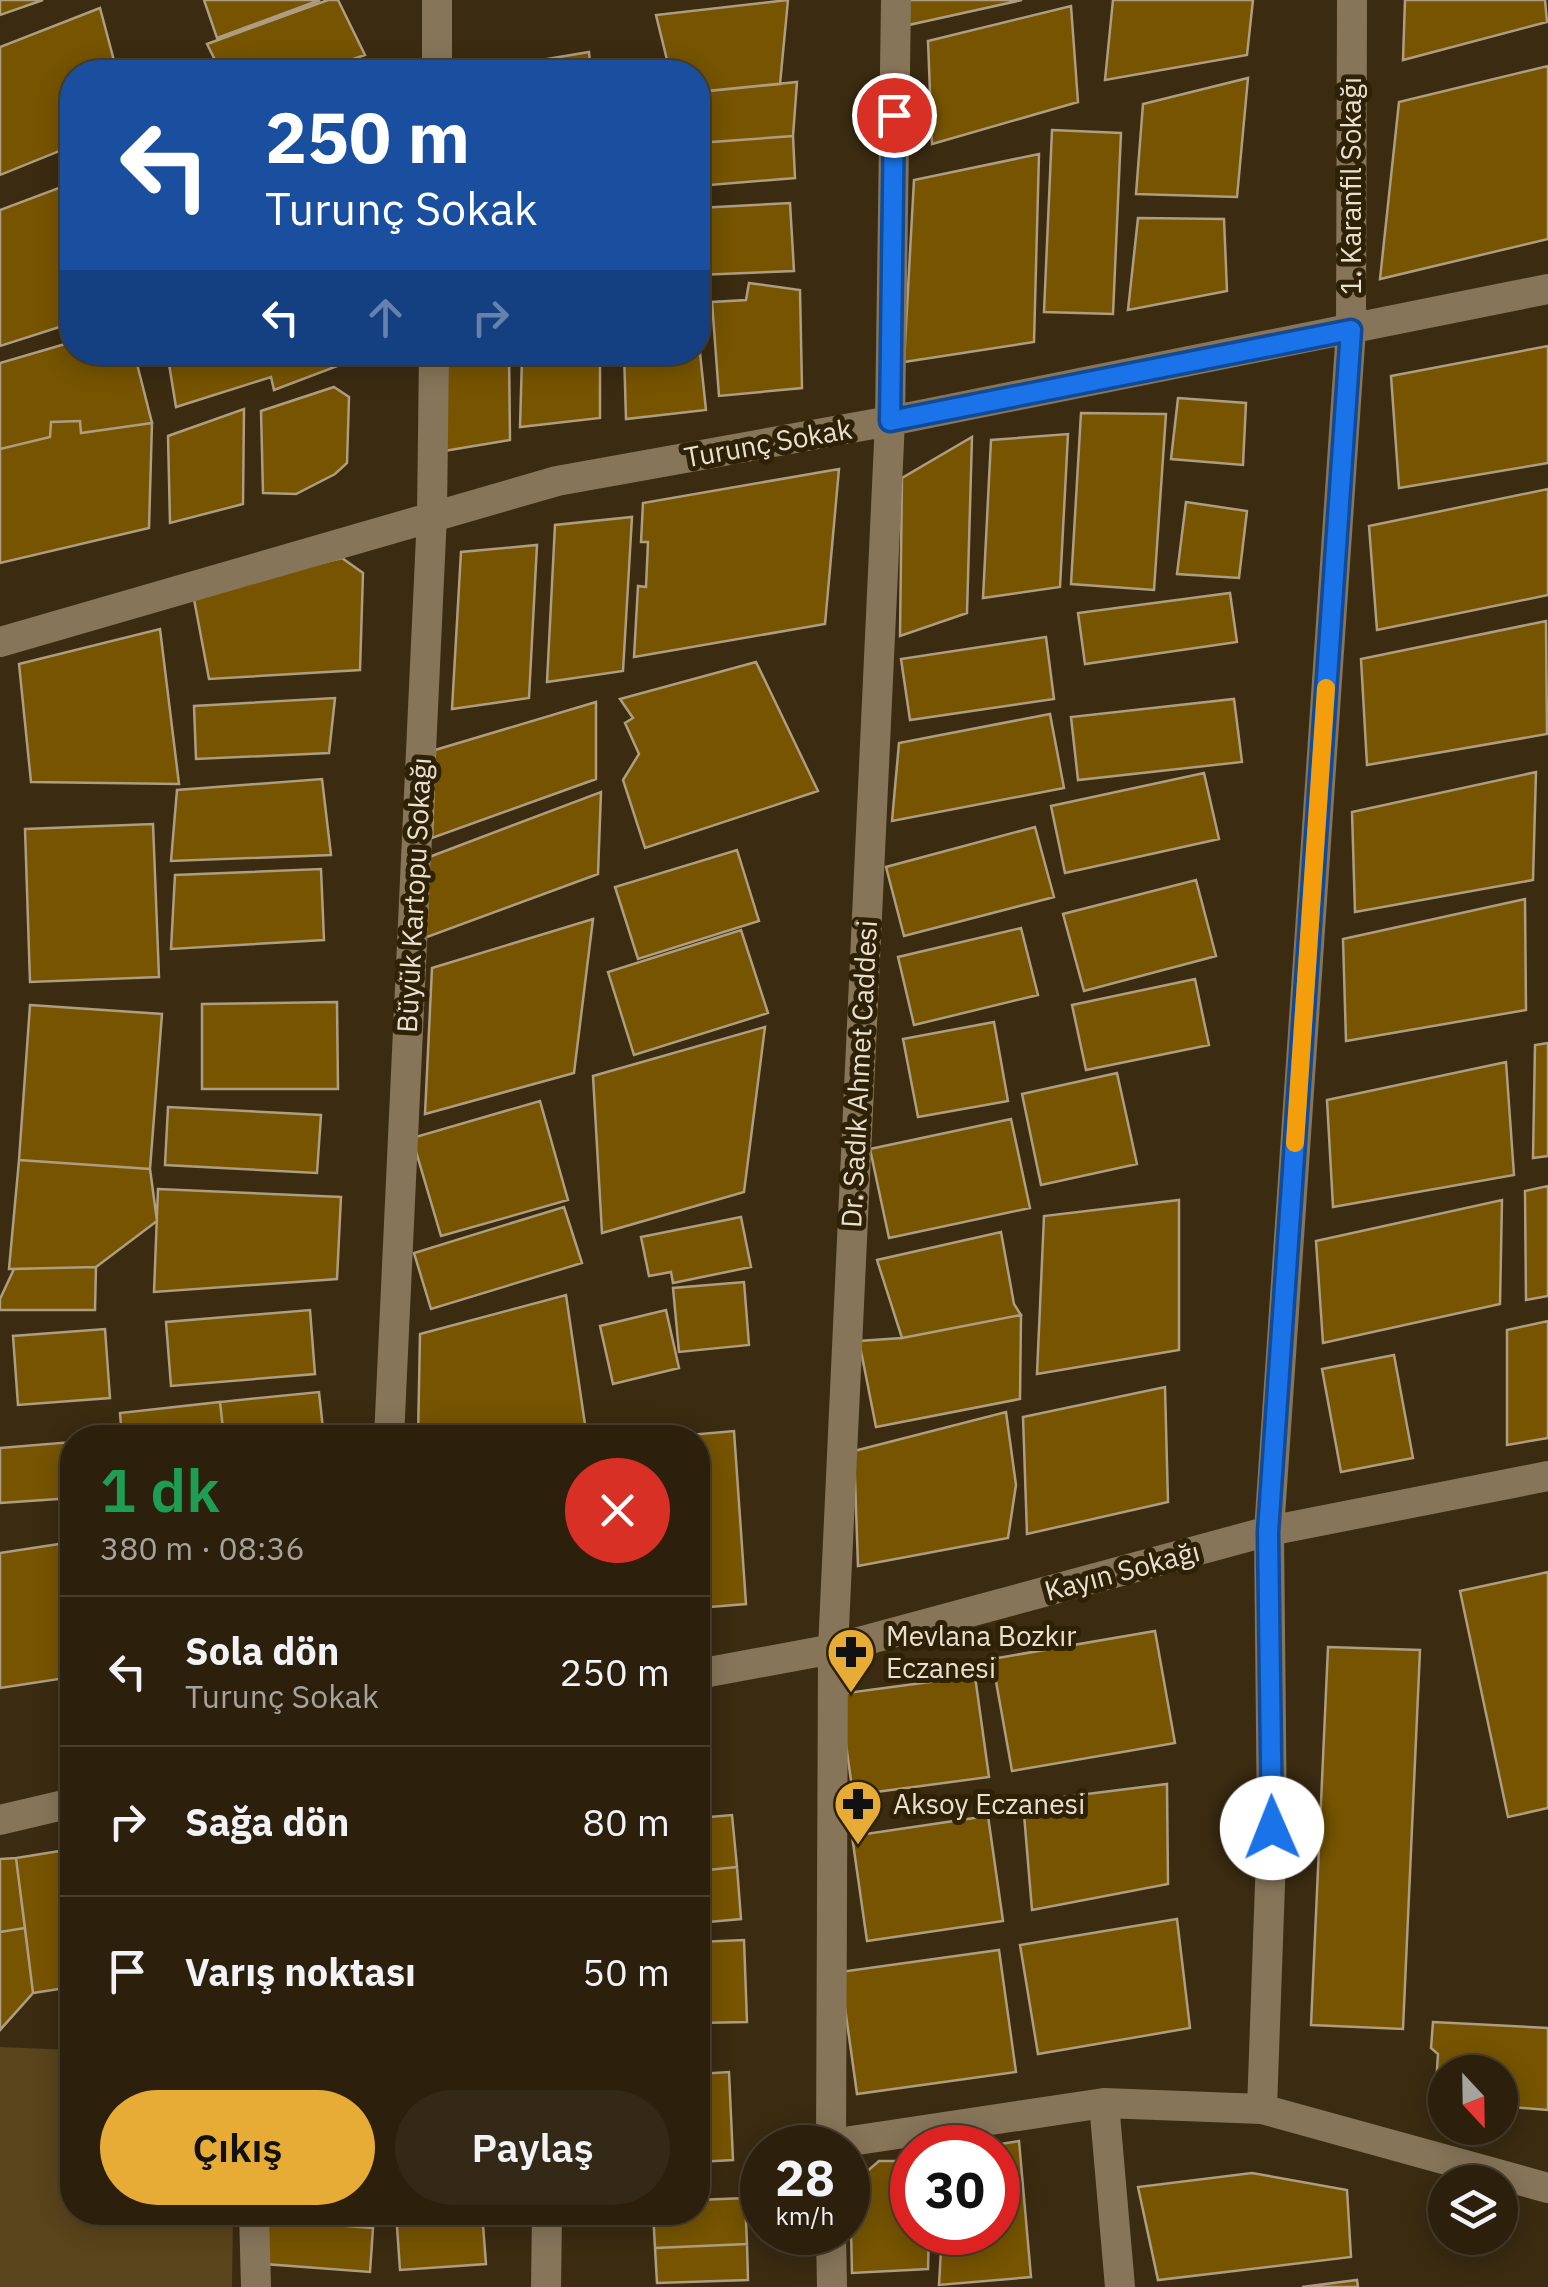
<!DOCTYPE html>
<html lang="tr">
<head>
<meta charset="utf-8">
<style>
	body { margin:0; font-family:"IBM Plex Sans",sans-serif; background:#342816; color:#f1f3f6; height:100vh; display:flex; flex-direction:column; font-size:38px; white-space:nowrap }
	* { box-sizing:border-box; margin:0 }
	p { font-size:32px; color:#a6a39d }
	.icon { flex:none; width:55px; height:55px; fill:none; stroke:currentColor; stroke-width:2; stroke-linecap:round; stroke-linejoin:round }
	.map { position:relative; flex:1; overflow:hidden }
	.details { position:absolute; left:60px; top:1425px; width:650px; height:800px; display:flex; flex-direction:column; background:#2c200d; border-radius:40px; box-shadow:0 5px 25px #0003,0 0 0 2px #483e2e }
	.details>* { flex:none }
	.banner { position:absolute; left:60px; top:60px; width:650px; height:305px; border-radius:40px; box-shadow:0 5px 25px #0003,0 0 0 2px #483e2e; background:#1a4fa0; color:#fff; overflow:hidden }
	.needle { width:65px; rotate:158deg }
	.tools { position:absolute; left:1428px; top:2055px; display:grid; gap:20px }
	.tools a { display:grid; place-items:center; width:90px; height:90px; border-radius:50%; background:#2c200d; box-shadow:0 5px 25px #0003,0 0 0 2px #483e2e; font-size:50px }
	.speed { position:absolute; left:740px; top:2125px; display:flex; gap:20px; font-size:50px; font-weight:700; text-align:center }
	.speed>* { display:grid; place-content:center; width:130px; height:130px; border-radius:50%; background:#2c200d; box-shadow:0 5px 25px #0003,0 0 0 2px #483e2e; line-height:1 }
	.speed small { font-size:25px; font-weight:400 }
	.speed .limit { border:15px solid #d22; background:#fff; color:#111 }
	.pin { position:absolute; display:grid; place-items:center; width:85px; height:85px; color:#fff; margin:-42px; border:5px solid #fff; border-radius:50%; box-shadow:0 2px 10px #0007 }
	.me { position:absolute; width:110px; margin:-55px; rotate:359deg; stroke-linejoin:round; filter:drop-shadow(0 0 8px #0008) }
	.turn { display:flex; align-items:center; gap:35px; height:210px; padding:0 40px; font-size:45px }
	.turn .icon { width:130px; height:130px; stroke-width:2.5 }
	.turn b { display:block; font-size:70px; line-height:85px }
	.lanes { display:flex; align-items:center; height:95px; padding:0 40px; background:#0003; justify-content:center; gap:50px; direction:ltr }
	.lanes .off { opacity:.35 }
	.round { display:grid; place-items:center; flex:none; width:105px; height:105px; border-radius:52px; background:#342816 }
	.head { display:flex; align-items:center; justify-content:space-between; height:170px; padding:0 40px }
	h1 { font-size:60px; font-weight:600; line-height:75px; color:#1e9e55 }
	.action { display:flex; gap:20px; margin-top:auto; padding:20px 40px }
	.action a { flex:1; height:115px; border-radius:60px; background:#e6ac36; color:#111; font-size:40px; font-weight:600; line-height:115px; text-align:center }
	.action a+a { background:#342816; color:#f1f3f6 }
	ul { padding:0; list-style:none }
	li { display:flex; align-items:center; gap:30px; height:150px; padding:0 40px; border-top:2px solid #483e2e }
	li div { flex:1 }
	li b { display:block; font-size:38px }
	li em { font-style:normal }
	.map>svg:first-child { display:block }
	.green { fill:#59441b }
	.building { fill:#765400; stroke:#ae9d80; stroke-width:2.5 }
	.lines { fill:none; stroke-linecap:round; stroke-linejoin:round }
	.minor { stroke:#867559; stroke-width:30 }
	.route-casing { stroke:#114b97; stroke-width:25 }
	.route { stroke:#1a73e8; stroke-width:18 }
	.slow { stroke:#f59e0b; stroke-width:18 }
	.labels { text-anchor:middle; stroke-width:10; stroke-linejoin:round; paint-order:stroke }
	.street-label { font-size:28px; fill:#e9e0d1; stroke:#2f2106 }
	.poi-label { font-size:28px; fill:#e9e0d1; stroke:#2f2106; text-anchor:start }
</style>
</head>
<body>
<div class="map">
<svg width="1548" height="2287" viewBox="0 0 1548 2287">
	<rect width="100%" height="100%" fill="#3a2b11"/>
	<path class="green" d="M0,2047L72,2050V2212L233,2213L232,2287H0Z"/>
	<path class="building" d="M0,0H43L0,15Z
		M204,0H320L217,38Z
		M328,0H338L365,55L315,72H221L207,44Z
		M788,0L780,84L698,92V72H670L656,15Z
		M909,0H1022L904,26Z
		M1113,0H1253L1247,55L1105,80Z
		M1405,0H1545L1547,22L1403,60Z
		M1071,6L1078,102L932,144L928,41Z
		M100,8L117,72H72V146L0,175V47Z
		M589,52L591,72H469Z
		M1548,66V239L1380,279L1399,102Z
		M1248,78L1237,197L1136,194L1143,104Z
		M797,82L793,136L698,143V92Z
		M1052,130L1121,133L1113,314L1044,312Z
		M793,136L795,178L698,186V143Z
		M1039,154L1034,342L904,362L914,180Z
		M72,183V323L0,346V210Z
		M790,203L794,271L698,275V208Z
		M1138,218L1224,219L1227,291L1128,310Z
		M749,283L800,290L802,388L719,396L712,302L746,300Z
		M698,334L706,410L626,419L624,352H698Z
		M72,342V352H134L152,423L81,433L80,421L51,422L50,437L0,449V363Z
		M1548,346V463L1399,488L1391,376Z
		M167,352H356V359L274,390L271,377L176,407Z
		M447,352H509L510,440L444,451Z
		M559,352H600V418L520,427L522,358Z
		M334,387L349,397L347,463L335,474L296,494L263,493L261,411Z
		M1178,398L1246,403L1243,465L1171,459Z
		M244,409L243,504L170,523L168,436Z
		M1081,413L1166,414L1154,590L1071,584Z
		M80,421L81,433L152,423L149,528L0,563V449L50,437L51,422Z
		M1068,434L1060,587L983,598L991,440Z
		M972,437L967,613L900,636L902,478Z
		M839,469L825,624L634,657L638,586L646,587L648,542H641L643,503Z
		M1548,489V595L1377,630L1369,526Z
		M1186,502L1247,511L1239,578L1177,574Z
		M632,517L623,671L547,682L555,525Z
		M537,545L529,698L452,709L461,552Z
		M342,558L363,573L360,670L209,679L193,594Z
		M1230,593L1237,642L1085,664L1078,613Z
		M1546,621L1547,734L1367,765L1361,659Z
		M160,629L179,784L31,782L19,664Z
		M1046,637L1054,699L910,720L901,659Z
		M756,662L818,791L645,848L623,780L639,754L625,723L633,718L620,699Z
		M335,698L329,753L196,759L194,706Z
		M1234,699L1242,762L1078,780L1071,717Z
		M596,702V779L432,838L435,750Z
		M1050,714L1064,788L892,821L899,743Z
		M1536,772L1533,880L1355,912L1352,812Z
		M1204,773L1219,839L1065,873L1051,806Z
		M322,779L331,855L171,861L177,790Z
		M601,792L598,874L419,940L424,859Z
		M153,824L159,977L30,982L25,829Z
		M1035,827L1054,897L904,936L886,867Z
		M737,850L759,921L638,959L615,887Z
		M321,869L324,940L171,949L175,875Z
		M1196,880L1216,956L1084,991L1063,914Z
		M1525,899L1526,1010L1346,1041L1343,939Z
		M593,919L574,1073L425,1114L432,968Z
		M1021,928L1038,995L914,1025L898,957Z
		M741,930L768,1013L634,1055L608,972Z
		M1195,979L1209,1045L1086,1070L1072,1005Z
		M337,1002L338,1089H202V1004Z
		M30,1005L162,1014L150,1169L19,1160Z
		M994,1022L1008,1101L918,1117L903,1039Z
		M765,1027L744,1192L602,1233L593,1076Z
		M1548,1043V1156L1533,1158L1535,1045Z
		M1506,1062L1514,1175L1333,1207L1327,1100Z
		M1117,1073L1137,1164L1041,1185L1022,1094Z
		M540,1101L568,1200L441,1236L412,1138Z
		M168,1107L321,1115L317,1173L165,1165Z
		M1011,1119L1030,1208L889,1238L870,1149Z
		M19,1160L150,1169L157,1221L96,1267L9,1269Z
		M1548,1186V1296L1526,1300L1525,1191Z
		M158,1189L341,1197L337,1279L154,1292Z
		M1179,1200V1350L1037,1374L1044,1216Z
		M1502,1200L1500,1304L1323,1343L1316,1241Z
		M564,1207L582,1263L431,1309L414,1253Z
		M741,1217L751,1267L673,1283L671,1272L649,1276L641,1237Z
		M1001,1232L1014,1304L1021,1315L902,1338L877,1260Z
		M96,1267L95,1310H0V1299L14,1269Z
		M744,1282L749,1345L679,1352L673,1288Z
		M566,1295L587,1438H418L420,1334Z
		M310,1310L315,1374L171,1386L166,1322Z
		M666,1310L679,1368L613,1384L600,1326Z
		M1021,1315L1020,1399L876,1427L859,1341L902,1338Z
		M1548,1321V1438L1507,1445V1330Z
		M105,1329L110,1398L18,1405L13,1336Z
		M1394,1355L1413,1458L1341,1472L1322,1369Z
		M1165,1387L1168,1502L1027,1534L1023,1417Z
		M319,1392L324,1438H224L220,1402Z
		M220,1402L224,1438H122L120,1413Z
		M1006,1412L1016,1485L1008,1538L858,1566L854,1451Z
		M734,1431L746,1604L698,1608V1438H655Z
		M72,1442V1498L0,1503V1448Z
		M72,1542V1677L0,1688V1553Z
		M1548,1572V1808L1508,1817L1460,1591Z
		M1155,1631L1175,1743L1012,1771L992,1659Z
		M1328,1647L1420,1650L1403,2029L1311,2025Z
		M975,1676L989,1777L853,1795L839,1694Z
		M1167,1784L1168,1884L1032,1910L1023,1802Z
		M732,1815L737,1867L698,1871V1818Z
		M988,1816L1003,1921L867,1941L852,1836Z
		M72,1849V1987L33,1993L16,1858Z
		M16,1858L25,1928L0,1932V1859Z
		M737,1867L741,1919L698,1923V1871Z
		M1177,1919L1190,2028L1038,2054L1020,1945Z
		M25,1928L33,1993L0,2030V1932Z
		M744,1940L747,2022L698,2023V1942Z
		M999,1950L1016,2072L857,2094L840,1972Z
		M1433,2022L1548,2028V2110L1500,2106V2072H1445V2100H1435L1438,2054L1431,2048Z
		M729,2072L733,2160L698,2162V2074Z
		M1019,2141L1031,2277L939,2285L942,2232H998V2148H975Z
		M879,2161H912V2232H929L928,2269L852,2273L850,2186Z
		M1252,2173L1347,2190L1351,2257L1158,2280L1138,2187Z
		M745,2198L747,2244L655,2248L653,2212H698V2200Z
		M269,2212H374L373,2228L268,2220Z
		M396,2212H482L486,2264L400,2270Z
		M268,2220L373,2228L370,2272L265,2264Z
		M747,2244L748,2280L657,2283L655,2248Z
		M1357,2280L1358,2287H1302Z"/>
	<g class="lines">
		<path class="minor" d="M437,72V0
			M0,642L557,481L890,421L1548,289
			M389,1438L432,515L434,352
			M698,1674L833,1649L1269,1531L1548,1476
			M0,1820L72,1803
			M1104,2103L1120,2287
			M1262,2109L1272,1828L1269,1531L1351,329L1352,0
			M831,2144L1104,2103L1262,2109L1548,2188
			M831,2148L833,1649L890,421L896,0
			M254,2212L256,2287
			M831,2232L832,2287
			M546,2287L547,2212"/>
	</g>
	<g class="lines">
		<g class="route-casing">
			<path id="route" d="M894,115L890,421L1351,330L1268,1532L1272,1828"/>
		</g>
		<use href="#route" class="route"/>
		<path class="slow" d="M1295,1143L1326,688"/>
	</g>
	<defs>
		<g id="pharmacy-pin" transform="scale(2.5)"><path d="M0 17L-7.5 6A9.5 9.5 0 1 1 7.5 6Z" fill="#e6ac36" stroke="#2f2106"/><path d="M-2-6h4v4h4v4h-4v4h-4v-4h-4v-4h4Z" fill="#111"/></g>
	</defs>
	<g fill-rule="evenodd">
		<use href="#pharmacy-pin" x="851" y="1652"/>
		<use href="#pharmacy-pin" x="858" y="1804"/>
	</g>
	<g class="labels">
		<g class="street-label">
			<text transform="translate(1351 186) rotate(-90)" y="10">1. Karanfil Sokağı</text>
			<text transform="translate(768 443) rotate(-10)" y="10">Turunç Sokak</text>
			<text transform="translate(414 895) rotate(-87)" y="10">Büyük Kartopu Sokağı</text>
			<text transform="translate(859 1074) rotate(-87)" y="10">Dr. Sadık Ahmet Caddesi</text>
			<text transform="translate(1122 1571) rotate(-15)" y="10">Kayın Sokağı</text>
		</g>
		<g class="poi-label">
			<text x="886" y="1646">Mevlana Bozkır<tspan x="886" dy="32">Eczanesi</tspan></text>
			<text x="893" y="1814">Aksoy Eczanesi</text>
		</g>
	</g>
</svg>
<div class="tools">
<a><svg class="needle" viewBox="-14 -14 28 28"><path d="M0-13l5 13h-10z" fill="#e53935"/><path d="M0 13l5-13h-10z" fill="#a6a39d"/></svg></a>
<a><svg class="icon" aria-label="layers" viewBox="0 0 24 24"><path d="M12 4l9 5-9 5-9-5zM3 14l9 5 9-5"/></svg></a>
</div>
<div class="speed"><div>28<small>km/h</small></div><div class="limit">30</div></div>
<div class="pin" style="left:894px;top:115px;background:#d93025"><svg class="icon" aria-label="arrive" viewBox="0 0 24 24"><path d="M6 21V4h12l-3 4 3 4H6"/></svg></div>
<svg class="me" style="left:1272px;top:1828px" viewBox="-20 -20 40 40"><circle r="19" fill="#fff"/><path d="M0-13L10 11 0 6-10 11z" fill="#1a73e8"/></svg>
<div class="banner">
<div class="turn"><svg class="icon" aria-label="left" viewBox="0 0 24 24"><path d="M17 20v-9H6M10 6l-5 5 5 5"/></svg><div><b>250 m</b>Turunç Sokak</div></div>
<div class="lanes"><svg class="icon" aria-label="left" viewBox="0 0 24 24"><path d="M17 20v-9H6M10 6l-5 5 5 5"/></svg><svg class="icon off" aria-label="ahead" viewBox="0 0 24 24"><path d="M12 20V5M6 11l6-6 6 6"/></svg><svg class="icon off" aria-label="right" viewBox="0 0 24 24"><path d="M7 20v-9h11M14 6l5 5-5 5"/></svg></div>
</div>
<section class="details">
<div class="head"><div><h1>1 dk</h1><p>380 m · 08:36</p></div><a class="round" style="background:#d93025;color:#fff"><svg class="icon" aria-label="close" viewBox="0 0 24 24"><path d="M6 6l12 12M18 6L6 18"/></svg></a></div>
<ul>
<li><svg class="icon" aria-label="left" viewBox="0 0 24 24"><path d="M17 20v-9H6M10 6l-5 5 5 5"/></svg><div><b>Sola dön</b><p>Turunç Sokak</p></div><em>250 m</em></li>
<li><svg class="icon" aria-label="right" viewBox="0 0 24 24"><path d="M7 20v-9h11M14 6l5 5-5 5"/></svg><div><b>Sağa dön</b></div><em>80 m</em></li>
<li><svg class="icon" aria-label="arrive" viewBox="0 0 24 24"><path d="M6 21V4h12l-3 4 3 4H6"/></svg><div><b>Varış noktası</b></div><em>50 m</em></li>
</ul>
<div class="action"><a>Çıkış</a><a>Paylaş</a></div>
</section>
</div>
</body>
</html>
